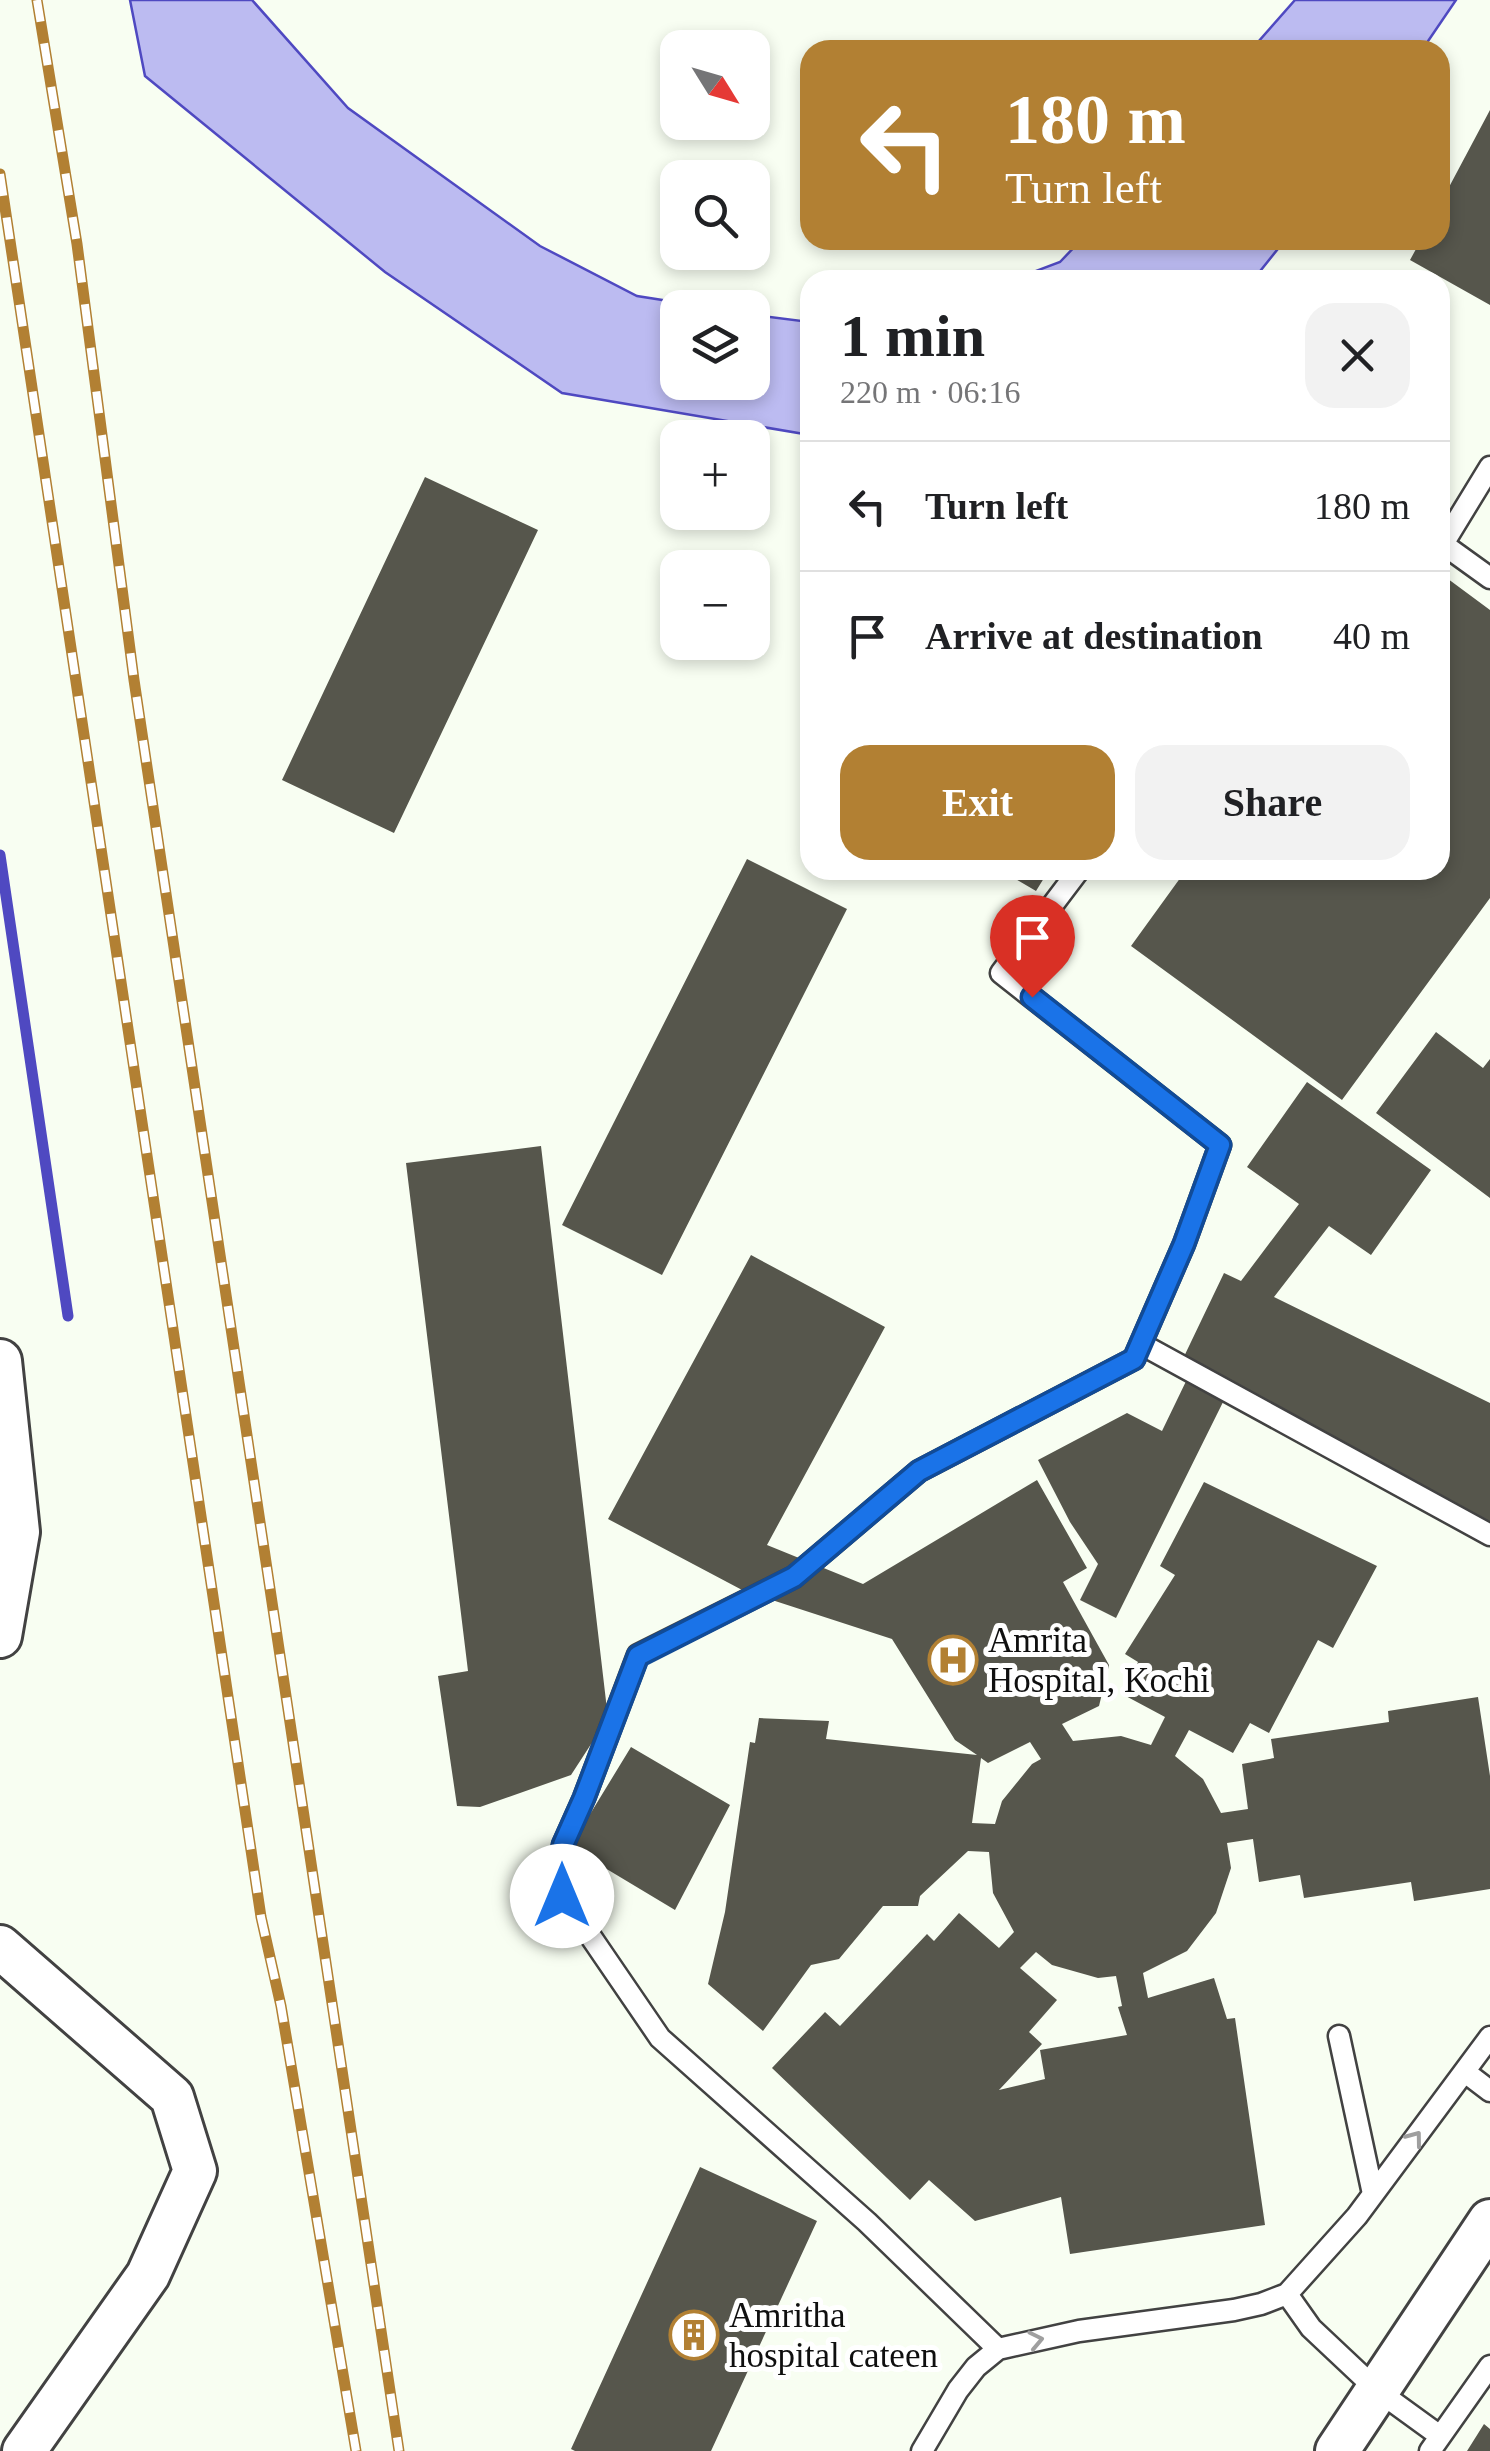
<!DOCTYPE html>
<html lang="en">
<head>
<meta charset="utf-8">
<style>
	body { margin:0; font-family:Georgia,serif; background:#f2f2f2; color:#202124; height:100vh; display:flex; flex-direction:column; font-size:38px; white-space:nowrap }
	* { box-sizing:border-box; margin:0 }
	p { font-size:32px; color:#757577 }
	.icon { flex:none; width:55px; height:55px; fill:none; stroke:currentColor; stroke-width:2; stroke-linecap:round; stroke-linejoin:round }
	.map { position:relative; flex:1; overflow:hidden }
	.details { position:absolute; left:800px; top:270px; width:650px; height:610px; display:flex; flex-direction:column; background:#fff; border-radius:30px; box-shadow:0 5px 15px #0003 }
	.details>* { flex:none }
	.banner { position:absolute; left:800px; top:40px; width:650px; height:210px; border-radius:30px; box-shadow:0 5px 15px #0003; background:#b28033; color:#fff; overflow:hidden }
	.needle { width:65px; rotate:127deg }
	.buttons { position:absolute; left:660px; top:30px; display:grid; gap:20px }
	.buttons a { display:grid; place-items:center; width:110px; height:110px; border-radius:20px; background:#fff; box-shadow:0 5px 15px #0003; font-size:50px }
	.pin { position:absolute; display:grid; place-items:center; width:85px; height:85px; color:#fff; margin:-102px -42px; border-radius:50% 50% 50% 0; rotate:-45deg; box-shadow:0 0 10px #0007 }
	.pin .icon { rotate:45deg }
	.me { position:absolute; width:110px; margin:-55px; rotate:0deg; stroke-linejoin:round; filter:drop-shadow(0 0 8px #0008) }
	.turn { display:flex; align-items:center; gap:35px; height:210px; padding:0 40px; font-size:45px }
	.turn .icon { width:130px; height:130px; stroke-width:2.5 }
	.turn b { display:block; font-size:70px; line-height:85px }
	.round { display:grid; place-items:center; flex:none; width:105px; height:105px; border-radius:30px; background:#f2f2f2 }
	.summary { display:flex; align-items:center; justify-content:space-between; height:170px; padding:0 40px }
	h1 { font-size:60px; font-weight:700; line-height:75px }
	.action { display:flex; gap:20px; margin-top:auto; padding:20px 40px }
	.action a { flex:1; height:115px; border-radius:30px; background:#b28033; color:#fff; font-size:40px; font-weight:700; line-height:115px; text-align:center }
	.action a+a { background:#f2f2f2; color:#202124 }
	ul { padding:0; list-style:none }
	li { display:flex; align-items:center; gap:30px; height:130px; padding:0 40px; border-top:2px solid #e0e0e0 }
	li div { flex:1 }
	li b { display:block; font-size:38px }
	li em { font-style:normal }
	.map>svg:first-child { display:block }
	.water { fill:#bcbbf1; stroke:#4f49c1; stroke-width:2.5 }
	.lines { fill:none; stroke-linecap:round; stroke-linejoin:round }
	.stream { stroke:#4f49c1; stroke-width:11 }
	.building { fill:#56564c; fill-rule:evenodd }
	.lane-casing { stroke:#424242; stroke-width:25 }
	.street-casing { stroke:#424242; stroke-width:48 }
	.lane { stroke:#fff; stroke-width:20 }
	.street { stroke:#fff; stroke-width:42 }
	.rail-casing { stroke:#b28033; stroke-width:11 }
	.rail { stroke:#fff; stroke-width:8; stroke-dasharray:22; stroke-linecap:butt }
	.oneway { stroke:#9f9f9f }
	.route-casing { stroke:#114b97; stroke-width:25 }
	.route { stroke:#1a73e8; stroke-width:18 }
	.labels { text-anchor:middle; stroke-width:10; stroke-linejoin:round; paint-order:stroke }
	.poi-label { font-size:35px; fill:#0f0f0f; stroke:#fff; text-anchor:start }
</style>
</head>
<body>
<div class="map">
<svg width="1490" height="2451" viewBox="0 0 1490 2451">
	<rect width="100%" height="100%" fill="#f8fef2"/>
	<path class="water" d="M130,0H252L348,108L540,246L637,296L707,307L678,308V382H752L753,315L810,322V435L562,393L385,272L145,76Z
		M1295,0H1456L1422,50H1251Z
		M1081,240H1285L1253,280H1012L1060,262Z"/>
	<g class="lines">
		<path class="stream" d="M0,855L68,1316"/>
	</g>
	<path class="building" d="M1490,110V305L1410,260L1421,240H1440V204Z
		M425,477L538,530L394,833L282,780Z
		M1440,573L1490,610V898L1342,1100L1131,946L1186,870H1440Z
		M747,859L847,909L662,1275L562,1225Z
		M1010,870H1049L1036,891L1009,875Z
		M1436,1032L1483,1068L1490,1059V1198L1376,1113Z
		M1307,1082L1431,1170L1371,1255L1329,1226L1274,1297L1490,1403V1524L1228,1392L1116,1618L1080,1600L1098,1564L1070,1522L1038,1460L1127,1413L1162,1431L1190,1373L1179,1367L1224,1273L1241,1281L1299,1204L1247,1167Z
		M541,1146L608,1718L571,1775L480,1807L457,1806L438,1676L468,1671L406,1163Z
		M751,1255L885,1327L767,1545L863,1584L1037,1480L1087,1568L1063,1582L1109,1665L1099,1706L1062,1724L1073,1741L1121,1736L1151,1745L1165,1717L1122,1694L1138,1662L1125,1654L1175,1575L1160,1566L1204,1482L1377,1566L1333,1648L1318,1640L1269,1733L1250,1723L1233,1753L1189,1730L1175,1756L1203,1779L1221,1813L1248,1809L1242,1764L1274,1758L1271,1739L1389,1722L1388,1711L1478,1697L1490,1776V1889L1414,1901L1411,1882L1304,1898L1300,1875L1259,1882L1253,1839L1227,1843L1231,1868L1216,1913L1187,1951L1143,1973L1148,1998L1214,1978L1227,2019L1235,2018L1265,2225L1070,2254L1061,2197L975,2221L929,2180L910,2200L772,2068L825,2012L840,2026L927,1934L934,1941L959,1913L999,1948L1014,1932L993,1893L989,1852L968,1851L920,1896L918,1906H883L839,1959L811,1965L763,2031L708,1984L725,1912L750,1742L755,1743L759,1718L829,1721L826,1739L977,1755L955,1740L892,1639L744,1591L608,1519ZM1030,1742L1041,1759L1032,1764L1002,1801L995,1824L972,1823L981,1758L988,1763ZM1036,1952L1052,1965L1098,1978L1116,1976L1122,2006L1118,2007L1127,2035L1040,2050L1045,2079L999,2090L1042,2044L1029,2032L1057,2000L1020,1968Z
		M631,1747L730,1805L675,1910L570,1847Z
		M700,2167L817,2221L711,2451H575L571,2449Z
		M1484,2424L1490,2429V2451H1467Z"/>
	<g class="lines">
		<g class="lane-casing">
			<path id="lane" d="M1440,542L1490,578
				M1443,544L1490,467
				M1141,1344L1490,1535
				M1339,2036L1373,2194
				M1465,2072L1490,2091
				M1287,2294L1311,2328L1378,2391L1440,2436
				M998,2349L867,2222L660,2038L563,1896V1845L584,1798L638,1655L794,1577L919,1471L1134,1359L1184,1244L1220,1145L1001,973L1079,870
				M922,2451L958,2390L976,2367L998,2349L1079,2331L1234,2310L1261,2304L1287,2294L1357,2216L1490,2037
				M1430,2451L1490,2366"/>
		</g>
		<g class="street-casing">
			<path id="street" d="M0,1361L18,1532L0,1636
				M0,1947L172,2097L195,2171L148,2275L24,2451
				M1337,2451L1490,2221"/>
		</g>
		<use href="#lane" class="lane"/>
		<use href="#street" class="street"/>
		<g class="rail-casing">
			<path id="rail" d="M37,0L77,244L134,680L399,2451
				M0,174L261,1917L281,2006L356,2451"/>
		</g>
		<use href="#rail" class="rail"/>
	</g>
	<defs><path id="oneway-chevron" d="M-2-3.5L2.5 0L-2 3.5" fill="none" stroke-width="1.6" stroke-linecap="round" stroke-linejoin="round" transform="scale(2.5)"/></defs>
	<g class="oneway">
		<use href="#oneway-chevron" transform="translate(1415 2138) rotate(-53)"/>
		<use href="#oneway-chevron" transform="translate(1036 2340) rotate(-12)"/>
	</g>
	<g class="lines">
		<g class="route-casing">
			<path id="route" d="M562,1896L563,1845L584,1798L638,1656L794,1577L919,1471L1134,1359L1184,1244L1220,1145L1032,997"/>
		</g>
		<use href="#route" class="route"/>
	</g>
	<defs>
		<g id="hospital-ring" transform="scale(2.5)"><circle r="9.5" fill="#fff" stroke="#b28033" stroke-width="1.5"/><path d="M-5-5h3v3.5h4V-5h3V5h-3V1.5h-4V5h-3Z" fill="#b28033"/></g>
		<g id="building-ring" transform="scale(2.5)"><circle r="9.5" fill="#fff" stroke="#b28033" stroke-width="1.5"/><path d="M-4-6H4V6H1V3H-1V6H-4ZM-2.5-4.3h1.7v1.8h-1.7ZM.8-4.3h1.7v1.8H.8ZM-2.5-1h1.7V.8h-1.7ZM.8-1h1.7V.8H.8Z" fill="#b28033"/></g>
	</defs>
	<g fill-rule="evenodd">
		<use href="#hospital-ring" x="953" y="1660"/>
		<use href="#building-ring" x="694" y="2335"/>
	</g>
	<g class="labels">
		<g class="poi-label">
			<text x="988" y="1652">Amrita<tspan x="988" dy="40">Hospital, Kochi</tspan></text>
			<text x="729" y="2327">Amritha<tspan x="729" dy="40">hospital cateen</tspan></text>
		</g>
	</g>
</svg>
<div class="buttons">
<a><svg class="needle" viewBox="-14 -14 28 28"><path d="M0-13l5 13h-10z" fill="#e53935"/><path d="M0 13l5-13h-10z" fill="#757577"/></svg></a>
<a><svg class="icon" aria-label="search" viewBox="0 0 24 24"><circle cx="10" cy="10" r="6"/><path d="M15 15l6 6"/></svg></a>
<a><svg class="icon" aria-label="layers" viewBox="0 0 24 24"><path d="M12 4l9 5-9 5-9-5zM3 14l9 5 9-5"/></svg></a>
<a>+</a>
<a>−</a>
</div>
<div class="pin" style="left:1032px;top:997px;background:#d93025"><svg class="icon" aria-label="arrive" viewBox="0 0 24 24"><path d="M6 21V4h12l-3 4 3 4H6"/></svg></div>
<svg class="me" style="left:562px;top:1896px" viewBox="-20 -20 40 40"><circle r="19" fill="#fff"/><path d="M0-13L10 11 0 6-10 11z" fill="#1a73e8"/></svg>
<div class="banner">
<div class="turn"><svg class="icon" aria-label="left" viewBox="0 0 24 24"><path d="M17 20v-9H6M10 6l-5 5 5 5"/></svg><div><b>180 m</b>Turn left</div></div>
</div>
<section class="details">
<div class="summary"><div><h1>1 min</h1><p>220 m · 06:16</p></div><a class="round"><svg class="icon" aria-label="close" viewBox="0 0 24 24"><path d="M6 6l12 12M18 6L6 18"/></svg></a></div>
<ul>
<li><svg class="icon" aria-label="left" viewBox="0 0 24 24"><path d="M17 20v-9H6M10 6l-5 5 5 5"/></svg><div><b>Turn left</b></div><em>180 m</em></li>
<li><svg class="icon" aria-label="arrive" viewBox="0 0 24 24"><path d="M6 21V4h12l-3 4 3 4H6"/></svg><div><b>Arrive at destination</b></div><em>40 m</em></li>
</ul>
<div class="action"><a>Exit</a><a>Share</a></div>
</section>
</div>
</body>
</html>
